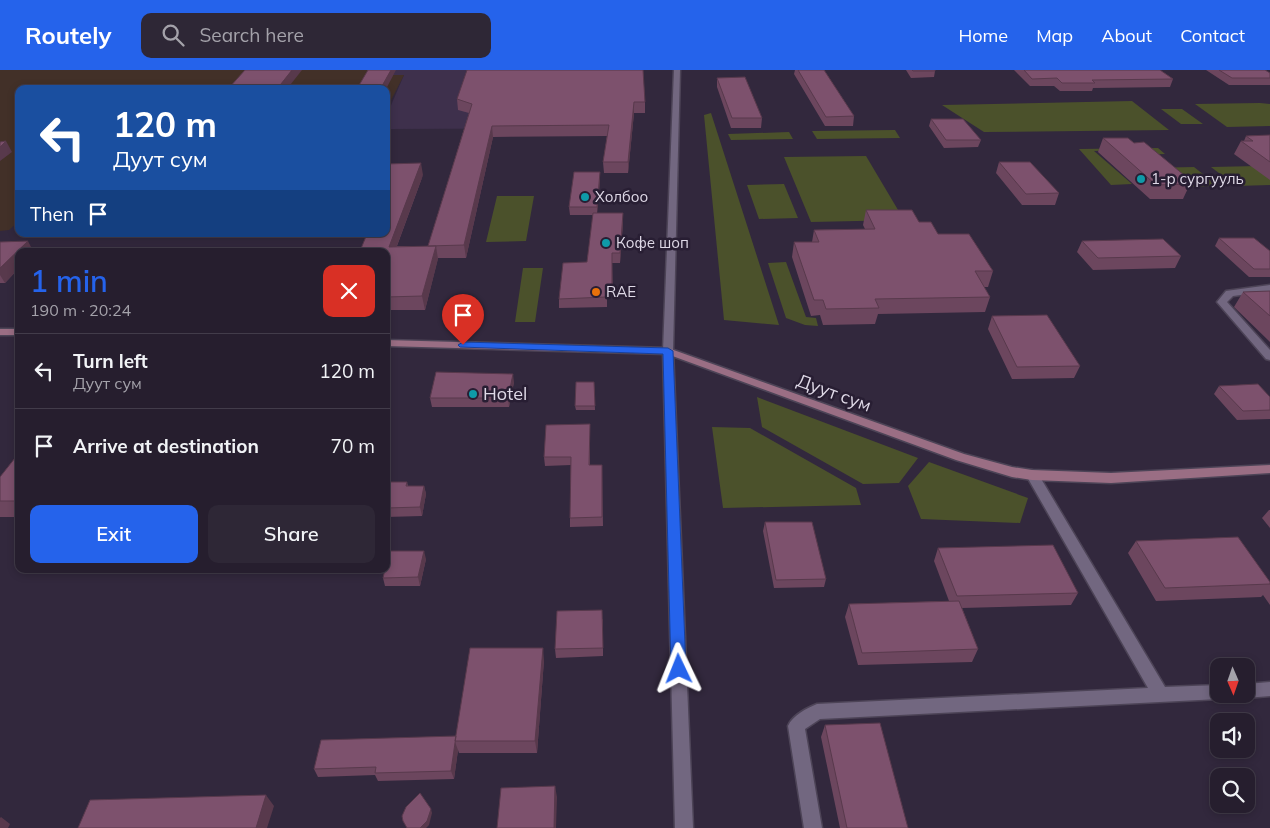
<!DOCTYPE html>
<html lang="en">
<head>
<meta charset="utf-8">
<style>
	body { margin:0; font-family:Mulish,sans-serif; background:#2e2736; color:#f1f3f6; height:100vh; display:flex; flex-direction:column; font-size:19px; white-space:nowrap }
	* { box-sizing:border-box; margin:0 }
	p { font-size:16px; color:#a4a2aa }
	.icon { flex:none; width:28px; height:28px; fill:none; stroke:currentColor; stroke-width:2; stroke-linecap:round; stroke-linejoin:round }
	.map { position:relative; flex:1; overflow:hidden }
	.details { position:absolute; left:15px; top:178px; width:375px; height:325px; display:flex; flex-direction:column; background:#261e2e; border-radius:10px; box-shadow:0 2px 8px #0003,0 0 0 1px #423c4a }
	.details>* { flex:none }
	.guide { position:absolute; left:15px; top:15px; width:375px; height:152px; border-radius:10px; box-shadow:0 2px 8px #0003,0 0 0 1px #423c4a; background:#1a4fa0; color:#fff; overflow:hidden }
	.needle { width:32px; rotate:178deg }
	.controls { position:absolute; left:1210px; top:588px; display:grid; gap:10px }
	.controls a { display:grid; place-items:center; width:45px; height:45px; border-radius:10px; background:#261e2e; box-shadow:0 2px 8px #0003,0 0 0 1px #423c4a; font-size:25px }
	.pin { position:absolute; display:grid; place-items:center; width:42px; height:42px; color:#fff; margin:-51px -21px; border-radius:50% 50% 50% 0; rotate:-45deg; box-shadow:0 0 5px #0007 }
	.pin .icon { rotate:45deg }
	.me { position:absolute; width:55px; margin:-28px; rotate:358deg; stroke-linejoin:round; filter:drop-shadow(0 0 4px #0008) }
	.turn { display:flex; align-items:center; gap:18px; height:105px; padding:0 15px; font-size:22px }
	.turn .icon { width:65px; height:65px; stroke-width:2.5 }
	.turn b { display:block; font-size:35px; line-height:42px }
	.then { display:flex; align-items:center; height:48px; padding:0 15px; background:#0003; gap:10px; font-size:19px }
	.round { display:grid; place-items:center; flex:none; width:52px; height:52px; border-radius:10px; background:#2e2736 }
	.overview { display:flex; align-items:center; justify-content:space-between; height:85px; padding:0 15px }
	h1 { font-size:30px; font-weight:600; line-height:38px; color:#2563eb }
	.cta { display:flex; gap:10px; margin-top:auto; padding:10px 15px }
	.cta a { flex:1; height:58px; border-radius:10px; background:#2563eb; color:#fff; font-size:20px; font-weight:600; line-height:58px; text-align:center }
	.cta a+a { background:#2e2736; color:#f1f3f6 }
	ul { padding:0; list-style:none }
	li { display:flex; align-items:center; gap:15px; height:75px; padding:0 15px; border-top:1px solid #423c4a }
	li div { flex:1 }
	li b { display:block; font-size:19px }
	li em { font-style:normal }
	header { display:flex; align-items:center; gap:30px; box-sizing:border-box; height:70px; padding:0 25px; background:#2563eb; color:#fff }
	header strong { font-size:24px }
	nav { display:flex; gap:28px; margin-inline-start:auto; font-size:18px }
	.search { width:350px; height:45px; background:#2e2736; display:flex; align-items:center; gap:12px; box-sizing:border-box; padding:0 18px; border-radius:10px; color:#a4a2aa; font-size:19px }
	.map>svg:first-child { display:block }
	.built { fill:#3e304c }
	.industrial { fill:#423028 }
	.green { fill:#4b512b }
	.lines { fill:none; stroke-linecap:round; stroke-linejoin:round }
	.minor-casing { stroke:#4d4457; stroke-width:3 }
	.tertiary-casing { stroke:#4d4457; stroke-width:3 }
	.secondary-casing { stroke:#4d4457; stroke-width:3 }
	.minor { fill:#726780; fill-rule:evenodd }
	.tertiary { fill:#726780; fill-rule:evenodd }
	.secondary { fill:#9a6e84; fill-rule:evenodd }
	.wall { fill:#6c465e }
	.shaded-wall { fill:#58394c }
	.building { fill:#7d516d; stroke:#58394c }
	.route { fill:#2563eb; stroke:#184099 }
	.culture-dot { fill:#0f9aa8; stroke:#281e33; stroke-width:2 }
	.food-dot { fill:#e8710a; stroke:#281e33; stroke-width:2 }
	.labels { text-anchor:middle; stroke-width:5; stroke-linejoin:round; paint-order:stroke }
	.far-poi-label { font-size:15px; fill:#dfd9e7; stroke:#281e33; text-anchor:start }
	.street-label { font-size:18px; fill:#dfd9e7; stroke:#281e33 }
	.poi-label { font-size:18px; fill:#dfd9e7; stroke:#281e33; text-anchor:start }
</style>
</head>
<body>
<header>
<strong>Routely</strong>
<div class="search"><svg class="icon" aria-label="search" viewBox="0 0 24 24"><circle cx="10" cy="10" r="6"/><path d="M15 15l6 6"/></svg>Search here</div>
<nav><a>Home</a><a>Map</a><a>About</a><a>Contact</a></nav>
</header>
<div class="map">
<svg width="1270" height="758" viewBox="0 0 1270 758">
	<rect width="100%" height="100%" fill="#32283d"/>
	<path class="built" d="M372,0H611L627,58L386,59V47L404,5H370Z"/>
	<path class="industrial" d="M0,0H371L369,5H404L386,40V19H19V151L9,160L0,161Z"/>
	<path class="green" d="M1132,31L1169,60L984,62L942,35Z
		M1260,33L1270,34V56L1227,57L1195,34Z
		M1161,39H1182L1203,54H1181Z
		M711,43L779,255L724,250L704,45Z
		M895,60L900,68L817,69L812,61Z
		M789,62L793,69L731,70L728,64Z
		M1158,78L1165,84L1131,85L1126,80L1094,81L1132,114L1111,115L1079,79Z
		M866,86L904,150L811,152L784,87Z
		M1258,96L1270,104V115L1236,116L1211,97Z
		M1194,97L1218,116L1176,117L1146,98Z
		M784,114L798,148L759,149L747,115Z
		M497,126H534L526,171L486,172Z
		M786,192L806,247L816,248L818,256L805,255L786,248L768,193Z
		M523,198H543L535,252H515Z
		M757,327L918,388L899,413L863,414L762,357Z
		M712,357L750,358L856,418L861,435L723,438Z
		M929,392L1028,428L1020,453L921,449L908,416Z"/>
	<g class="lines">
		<g class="minor-casing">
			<path id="minor" d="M1270,215V221L1233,226L1227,232L1270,280V290L1266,289L1217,232L1226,221Z
				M668,278L673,281L693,758H675L663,281Z
				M1032,400L1037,402L1165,617L1219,615V624H1226L1225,627L1219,629L820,649L805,659L822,758H804L788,656C792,646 807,638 817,634L1148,618L1026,405L1027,402Z
				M1270,612V626L1246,628L1239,624H1246V614Z"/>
		</g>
		<g class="tertiary-casing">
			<path id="tertiary" d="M674,0H680L673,281L668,284L663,281Z"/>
		</g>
		<g class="secondary-casing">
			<path id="secondary" d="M0,259H19V265H0Z
				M386,270L668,278L964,384L1012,397L1032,400L1111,403L1270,395V403L1111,413L1032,410L1012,407L956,390L667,284L386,276Z"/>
		</g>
		<use href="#minor" class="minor"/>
		<use href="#tertiary" class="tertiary"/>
		<use href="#secondary" class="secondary"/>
	</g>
	<path class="wall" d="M795,0H824L854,46L853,56H825L794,4Z
		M906,0H935V1L934,7L911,8Z
		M1014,0H1160L1173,9L1170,17L1093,18L1092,21H1060L1054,16H1030Z
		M1206,0H1265L1270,3V15H1229Z
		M717,8L762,48L761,58H731L717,17Z
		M457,29L645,32V43H634L628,103H604L603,92L607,66L493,67L466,188H438L425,240H386V181L423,105L397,176H428L469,43L458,40Z
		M931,49L981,70L978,77L944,78L929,56Z
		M1270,65V110L1234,84L1241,71H1244L1246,66Z
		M1103,68L1134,73L1190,110L1188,113L1190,114L1183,129H1150L1098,82Z
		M999,92L1059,123L1055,135H1022L996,103Z
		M600,109L597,143L623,152L620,193H612L613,225H607V237L559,238V229L587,192L593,145H570L569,137Z
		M866,140L919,152L993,201L988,217H984L990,227L985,242L878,244L875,254L823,255L820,245L811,246L792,187L794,172H812L814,160L865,159L863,155Z
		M1219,168L1270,181V207H1249L1215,176Z
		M1082,171L1181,186L1175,198L1093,200L1077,182Z
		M0,172L19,181V198L5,213H0Z
		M1270,221V272L1234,237L1243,222Z
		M992,246L1080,296L1074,308L1012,309L988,259Z
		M514,312L509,337H432L430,328Z
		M594,312L595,340H576L575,336Z
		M1219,316L1270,327V349L1237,350L1214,324Z
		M590,354V395H602L603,456L570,457V448L571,395L545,396L544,387Z
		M19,383V447H0V407Z
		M407,412L408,416H424L426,424L422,446L386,447V417Z
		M1269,440H1270V458L1262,448Z
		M765,452L826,509L824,517L774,518L763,461Z
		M1136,471L1270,512V535L1263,525L1261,527L1156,531L1128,483Z
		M938,478L1078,523L1071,535L962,538L978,579L972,592L858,595L845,547L849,534L949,531L934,491Z
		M426,489L420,516H385L383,508Z
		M603,549V586L556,588L555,579Z
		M544,590L537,683H459L458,680L454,709L378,711L375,705L318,707L314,699L456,666Z
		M825,655L908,758H840L821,667Z"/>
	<path class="shaded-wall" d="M292,0H302L287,19H277Z
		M391,0H396L386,19H383L382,16Z
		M634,32V43L628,103V92Z
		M492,56L493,67L466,188L464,175Z
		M6,71L12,82L0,91V77Z
		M421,93L423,105L392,189L389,177Z
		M600,102V109L597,145V137Z
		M623,143V152L620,193V183Z
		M28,171L33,181H19V198L5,213L0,205V198Z
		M436,176L438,189L425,240L422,226Z
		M513,304L514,312L509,337L508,328Z
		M424,416L426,424L422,446L420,437Z
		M424,481L426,489L420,516L418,507Z
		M543,578L544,590L537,683L535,671Z
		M455,672L458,680L454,709L451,701Z
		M555,716L557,727L556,758H554Z
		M266,725L274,736L267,758H256Z
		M431,739L432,743L429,755L426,758H420Z
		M1,747L10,754L8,758H0V748Z"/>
	<path class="building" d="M245,0H292L277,19H228Z
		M368,0H391L382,16H384L383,19H353L355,17H358Z
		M467,0H643L645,32H634L628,92H603L609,55L492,56L464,175L428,176L472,34L457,29Z
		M798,0H824L854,46L826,47Z
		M912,0H935V1H913Z
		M1024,0H1160L1173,9L1092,10L1095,13H1062L1057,8L1032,9Z
		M1219,0H1265L1270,3V8H1232Z
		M745,7L762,48H732L717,8Z
		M931,49H963L981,70H946Z
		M1270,65V92L1241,71H1253L1246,66Z
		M1103,68H1128L1134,73L1144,72L1190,110H1185L1190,114L1156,115Z
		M6,71L0,77V72Z
		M999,92H1030L1059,123L1026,124Z
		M421,93L389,177L436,176L422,226L386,227V181H360L367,164H386V94Z
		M574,102H600L597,137H569Z
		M866,140H912L919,152H931L938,164H969L993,201H975L990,227L875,229L879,238L826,239L823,230H814L794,172H819L814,160L875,159Z
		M593,143H623L620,183H612V215L606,216V227L559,229L563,193L587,192Z
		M1219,168H1254L1270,181V199H1254Z
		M1163,169L1181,186L1098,188L1082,171Z
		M28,171L0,198V172Z
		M1270,221V246L1243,222Z
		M1047,245L1080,296L1017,297L992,246Z
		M436,302L513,304L508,328H430Z
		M576,312H594L595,336H575Z
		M1258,314L1270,327V340L1243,341L1219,316Z
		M590,354L589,395H602V447L570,448L571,387H544L546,355Z
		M19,383V431H0V407Z
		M389,412H407L406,416H424L420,437L386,438V417H388Z
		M765,452H812L826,509L776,510Z
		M1238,467L1270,512V514L1165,518L1136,471Z
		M1053,475L1078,523L957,526L938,478Z
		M390,481H424L418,507L383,508L385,499H386V494Z
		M959,531L978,579L862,583L849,534Z
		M602,540L603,578L555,579L557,541Z
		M470,578H543L535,671H455Z
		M880,653L908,758H847L825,655Z
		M456,666L451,701L375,703L376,697L314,699L321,670Z
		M555,716L554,758H497L501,718Z
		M420,723L431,739L427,751L420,758H407L403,751L402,746L406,737Z
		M266,725L256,758H78L90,730Z"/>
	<path class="route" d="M463,272L668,278L673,281L686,599L684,604L679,605L674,604L671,599L663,284L460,277L458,275Z"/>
	<g class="culture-dot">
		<circle cx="1141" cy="109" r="5"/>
		<circle cx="585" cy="127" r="5"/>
		<circle cx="606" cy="173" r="5"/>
		<circle cx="473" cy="324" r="5"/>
	</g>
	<circle class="food-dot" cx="596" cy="222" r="5"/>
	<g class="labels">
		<g class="far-poi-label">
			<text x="1151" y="114">1-р сургууль</text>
			<text x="595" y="132">Холбоо</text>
			<text x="616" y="178">Кофе шоп</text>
			<text x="606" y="227">RAE</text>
		</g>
		<g class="street-label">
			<text transform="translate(834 323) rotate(20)" y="6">Дуут сум</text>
		</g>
		<g class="poi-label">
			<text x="483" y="330">Hotel</text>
		</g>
	</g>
</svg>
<div class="controls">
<a><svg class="needle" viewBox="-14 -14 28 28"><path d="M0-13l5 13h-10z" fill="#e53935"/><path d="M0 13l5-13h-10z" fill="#a4a2aa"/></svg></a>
<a><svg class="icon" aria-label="sound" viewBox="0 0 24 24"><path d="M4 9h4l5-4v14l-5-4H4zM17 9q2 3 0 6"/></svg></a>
<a><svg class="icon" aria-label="search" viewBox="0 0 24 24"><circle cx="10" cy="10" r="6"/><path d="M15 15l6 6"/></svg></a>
</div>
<div class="pin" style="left:463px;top:275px;background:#d93025"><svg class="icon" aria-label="arrive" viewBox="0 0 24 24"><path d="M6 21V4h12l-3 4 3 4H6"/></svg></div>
<svg class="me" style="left:679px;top:599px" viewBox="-20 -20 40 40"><path d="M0-17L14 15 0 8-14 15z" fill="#2563eb" stroke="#fff" stroke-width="4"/></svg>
<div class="guide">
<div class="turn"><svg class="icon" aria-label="left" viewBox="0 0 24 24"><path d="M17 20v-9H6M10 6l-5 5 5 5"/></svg><div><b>120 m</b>Дуут сум</div></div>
<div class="then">Then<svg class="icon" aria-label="arrive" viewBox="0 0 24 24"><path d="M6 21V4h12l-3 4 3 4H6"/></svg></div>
</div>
<section class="details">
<div class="overview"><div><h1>1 min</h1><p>190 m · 20:24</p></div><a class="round" style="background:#d93025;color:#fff"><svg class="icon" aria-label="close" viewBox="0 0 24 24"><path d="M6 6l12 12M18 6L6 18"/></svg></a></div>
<ul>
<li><svg class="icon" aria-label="left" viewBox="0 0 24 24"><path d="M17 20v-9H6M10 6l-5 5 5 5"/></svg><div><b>Turn left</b><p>Дуут сум</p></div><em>120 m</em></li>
<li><svg class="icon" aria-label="arrive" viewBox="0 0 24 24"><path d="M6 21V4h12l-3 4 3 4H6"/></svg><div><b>Arrive at destination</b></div><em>70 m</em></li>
</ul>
<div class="cta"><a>Exit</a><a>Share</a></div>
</section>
</div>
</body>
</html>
